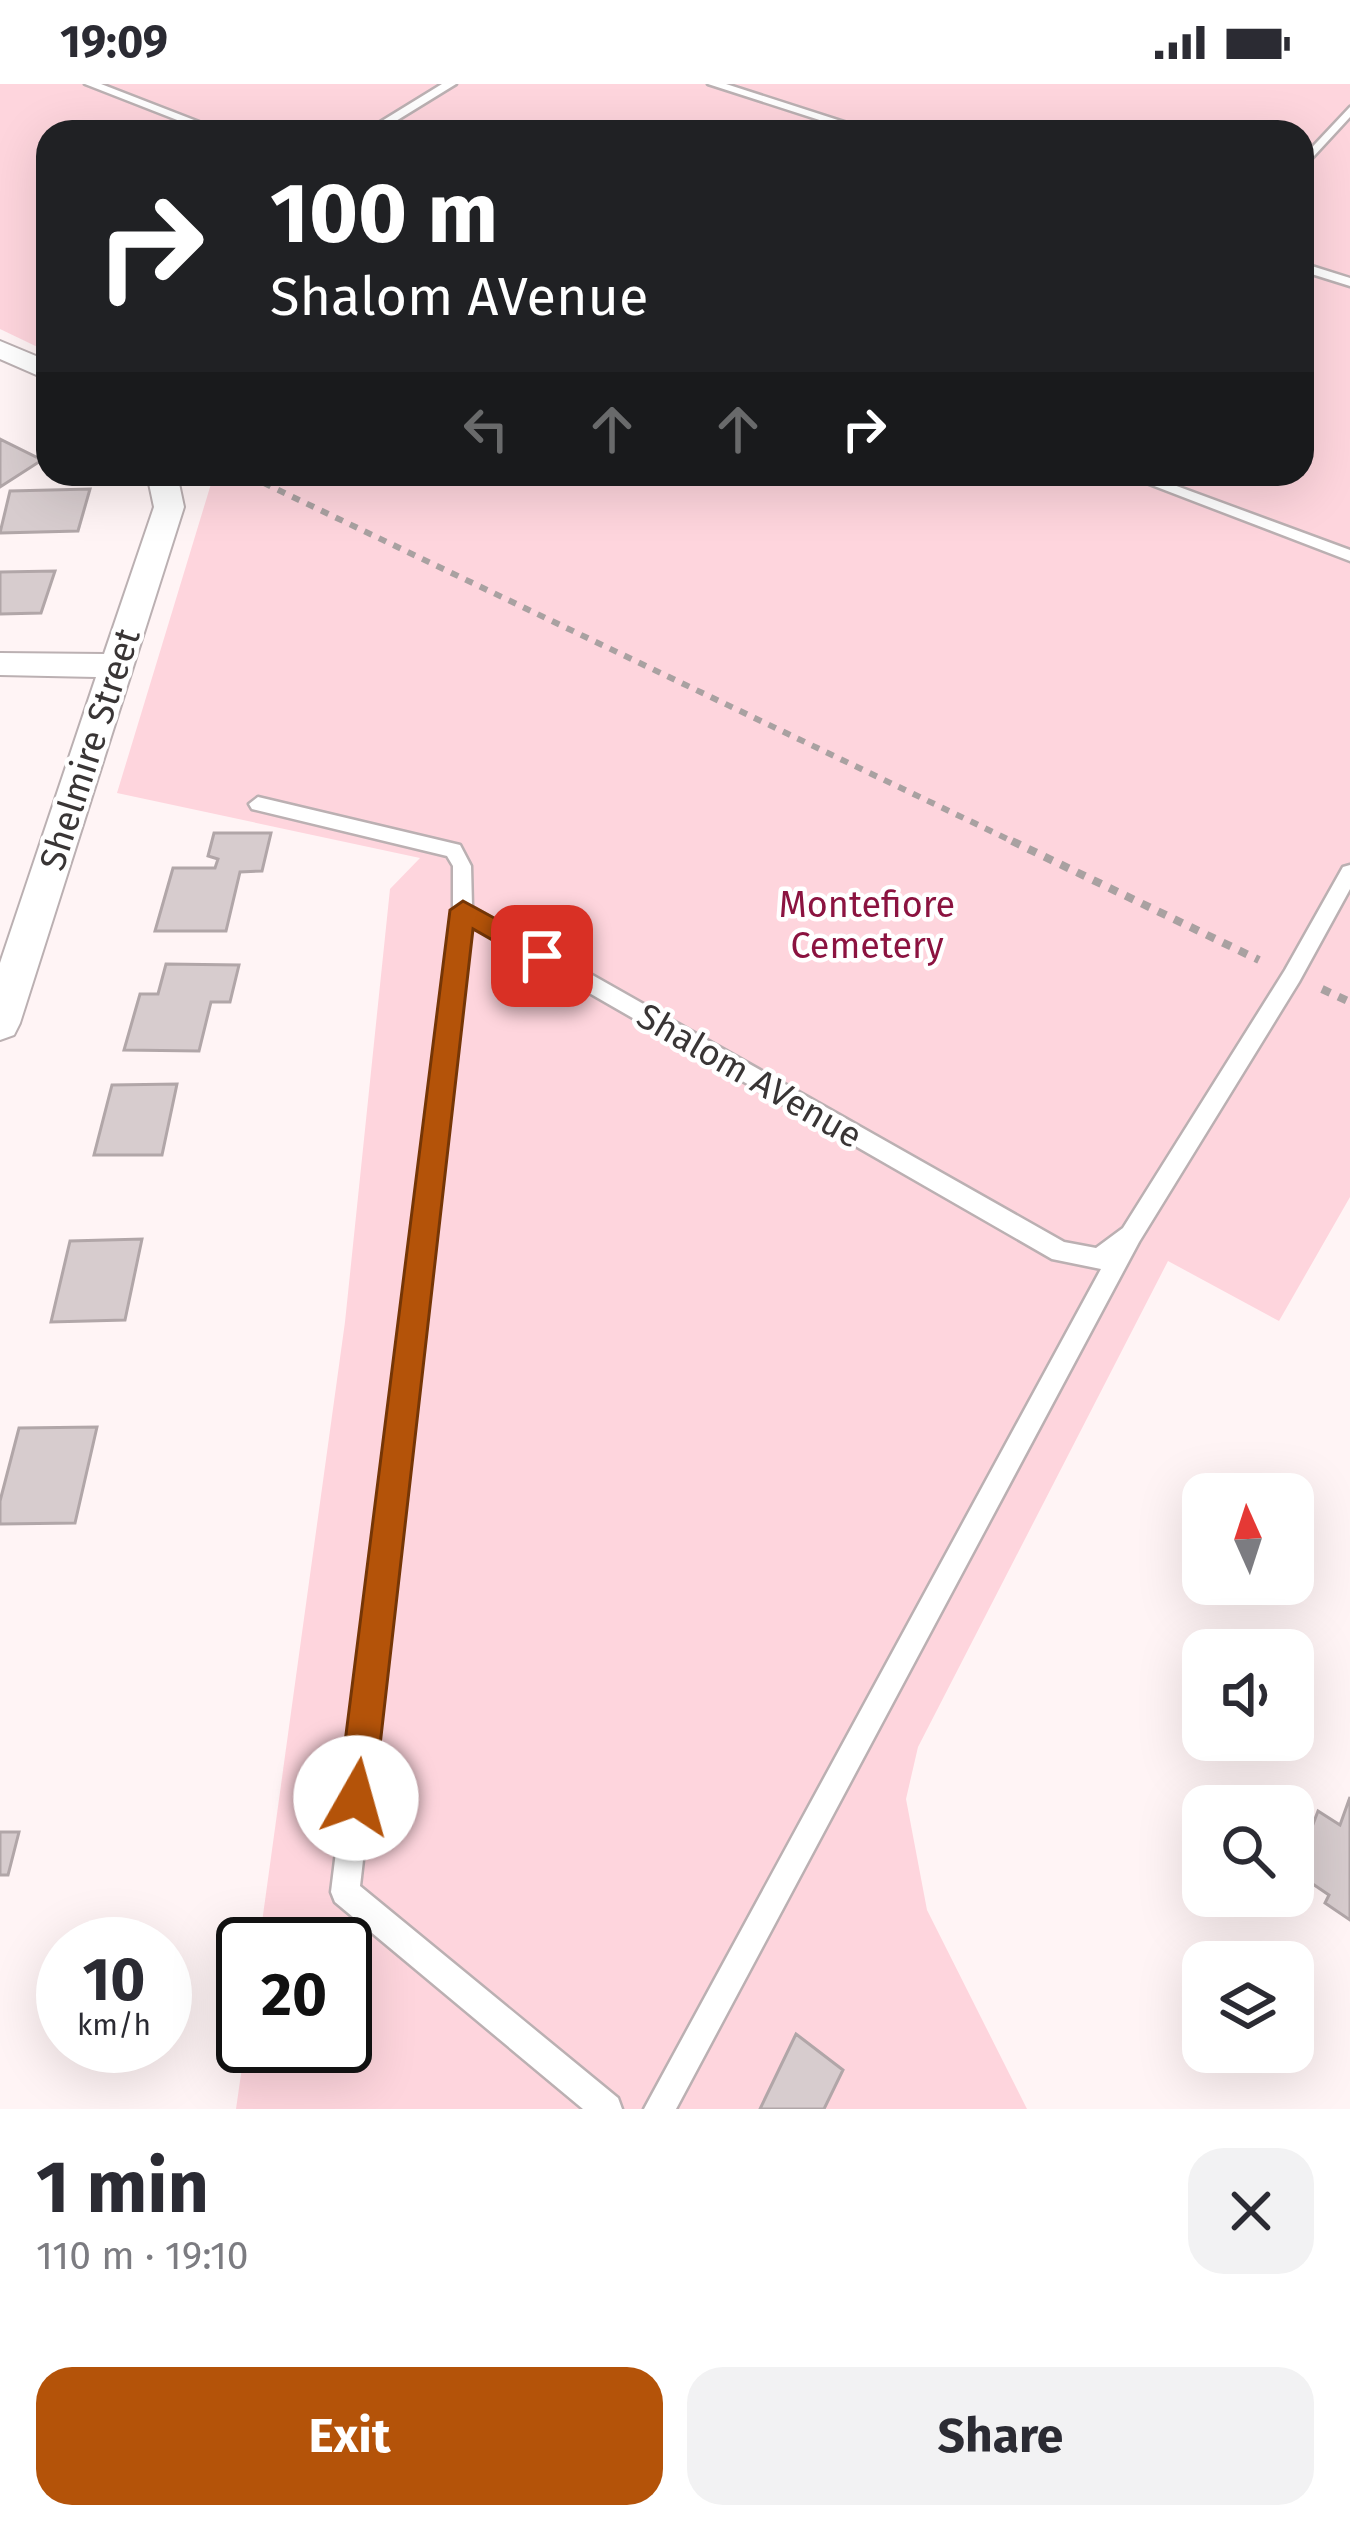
<!DOCTYPE html>
<html lang="en">
<head>
<meta charset="utf-8">
<style>
	body { margin:0; font-family:"Fira Sans",sans-serif; background:#f2f2f3; color:#2b2b33; height:100vh; display:flex; flex-direction:column; font-size:45px; white-space:nowrap }
	* { box-sizing:border-box; margin:0 }
	p { font-size:39px; color:#7c7c81 }
	.icon { flex:none; width:66px; height:66px; fill:none; stroke:currentColor; stroke-width:2; stroke-linecap:round; stroke-linejoin:round }
	.map { position:relative; height:2025px; overflow:hidden }
	.details { display:flex; flex-direction:column; background:#fff; flex:1 }
	.details>* { flex:none }
	.top-card { position:absolute; left:36px; top:36px; width:1278px; height:366px; border-radius:36px; box-shadow:0 12px 48px #0002; background:#202124; color:#fff; overflow:hidden }
	.needle { width:78px; rotate:357deg }
	.buttons { position:absolute; left:1182px; top:1389px; display:grid; gap:24px }
	.buttons a { display:grid; place-items:center; width:132px; height:132px; border-radius:24px; background:#fff; box-shadow:0 12px 48px #0002; font-size:60px }
	.speed { position:absolute; left:36px; top:1833px; display:flex; gap:24px; font-size:60px; font-weight:700; text-align:center }
	.speed>* { display:grid; place-content:center; width:156px; height:156px; border-radius:50%; background:#fff; box-shadow:0 12px 48px #0002; line-height:1 }
	.speed small { font-size:30px; font-weight:400 }
	.speed .limit { border:6px solid #111; border-radius:18px; background:#fff; color:#111 }
	.pin { position:absolute; display:grid; place-items:center; width:102px; height:102px; color:#fff; margin:-51px; border-radius:24px; box-shadow:0 6px 18px #0006 }
	.me { position:absolute; width:132px; margin:-66px; rotate:7deg; stroke-linejoin:round; filter:drop-shadow(0 0 9px #0008) }
	.turn { display:flex; align-items:center; gap:42px; height:252px; padding:0 36px; font-size:54px }
	.turn .icon { width:156px; height:156px; stroke-width:2.5 }
	.turn b { display:block; font-size:84px; line-height:102px }
	.lanes { display:flex; align-items:center; height:114px; padding:0 36px; background:#0003; justify-content:center; gap:60px; direction:ltr }
	.lanes .off { opacity:.35 }
	.round { display:grid; place-items:center; flex:none; width:126px; height:126px; border-radius:36px; background:#f2f2f3 }
	.headline { display:flex; align-items:center; justify-content:space-between; height:204px; padding:0 36px }
	h1 { font-size:72px; font-weight:700; line-height:90px }
	.action { display:flex; gap:24px; margin-top:auto; padding:24px 36px }
	.action a { flex:1; height:138px; border-radius:36px; background:#b45309; color:#fff; font-size:48px; font-weight:700; line-height:138px; text-align:center }
	.action a+a { background:#f2f2f3; color:#2b2b33 }
	.status { display:flex; justify-content:space-between; align-items:center; height:84px; padding:0 60px; background:#fff; direction:ltr }
	.status svg { height:33px; fill:currentColor }
	.map>svg:first-child { display:block }
	.green { fill:#fed5dd }
	.building { fill:#d7ccce; stroke:#b1a6a8; stroke-width:3 }
	.lines { fill:none; stroke-linecap:round; stroke-linejoin:round }
	.lane-casing { stroke:#bbb0b2; stroke-width:5 }
	.street-casing { stroke:#bbb0b2; stroke-width:4 }
	.path-far1 { stroke:#a9a1a1; stroke-width:6; stroke-dasharray:8 8; stroke-linecap:butt }
	.path { stroke:#a9a1a1; stroke-width:8; stroke-dasharray:9 9; stroke-linecap:butt }
	.lane { fill:#fff; fill-rule:evenodd }
	.street { fill:#fff; fill-rule:evenodd }
	.route { fill:#b45309; stroke:#753606; stroke-width:3 }
	.labels { text-anchor:middle; stroke-width:9; stroke-linejoin:round; paint-order:stroke }
	.street-label { font-size:36px; fill:#393535; stroke:#fff }
	.park-label { font-size:36px; fill:#8b1340; stroke:#fff }
</style>
</head>
<body>
<div class="status"><b>19:09</b><svg viewBox="0 0 49 12"><path d="M0 12V9h3v3zM5 12V6h3v6zM10 12V3h3v9zM15 12V0h3v12zM26 1h20v11H26zM47 4h2v5h-2z"/></svg></div>
<div class="map">
<svg width="1350" height="2025" viewBox="0 0 1350 2025">
	<rect width="100%" height="100%" fill="#fff4f5"/>
	<path class="green" d="M0,0H1350V1113L1279,1237L1168,1177L918,1663L906,1715L927,1826L1027,2025H236L245,1962H345V1860H259L345,1238L390,805L420,774L117,709L214,390H1302V48H48V268L0,245Z"/>
	<path class="building" d="M0,355L42,376L0,403Z
		M90,405L78,447L0,449L10,407Z
		M55,487L41,529L0,530V488Z
		M214,749H271L262,787L240,788L226,847H155L173,784H215L218,775L208,772Z
		M166,880L239,881L230,918H211L199,967L124,966L140,910H158Z
		M177,1000L162,1071H94L112,1001Z
		M142,1155L125,1236L51,1238L70,1157Z
		M97,1343L75,1439L0,1440V1417L19,1344Z
		M1350,1713V1836L1325,1819L1329,1811L1295,1788L1318,1727L1340,1741Z
		M0,1748H19L8,1791H0Z
		M796,1950L843,1986L824,2025H760Z"/>
	<g class="lines">
		<g class="lane-casing">
			<path id="lane" d="M85,0H101L225,48H208Z
				M442,0H456L378,48H364Z
				M708,0H726L875,48H857Z
				M1350,23V33L1302,85V74Z
				M1302,179L1350,194V202L1302,187Z
				M1123,390H1144L1350,466V477Z
				M258,713L460,761L471,782L472,823L1064,1158L1096,1164L1123,1144L1285,886L1343,783L1350,781V805L1299,898L1139,1158L676,2025H644L1101,1185L1052,1175L471,841L360,1802L618,2014L622,2025H583L335,1818L331,1808L453,827V782L447,772L252,725L249,720Z"/>
		</g>
		<g class="street-casing">
			<path id="street" d="M0,257L48,277V296L0,275Z
				M147,390H177L184,423L20,939L14,951L0,956V879L96,593L0,591V569L104,570L154,423Z"/>
		</g>
		<path class="path-far1" d="M249,392L1018,760"/>
		<path class="path" d="M1012,757L1259,876
			M1322,905L1350,918"/>
		<use href="#lane" class="lane"/>
		<use href="#street" class="street"/>
	</g>
	<path class="route" d="M463,817L551,865L555,872L542,882L533,879L473,845L374,1714L369,1727L356,1732L343,1727L338,1714L450,826Z"/>
	<g class="labels">
		<g class="street-label">
			<text transform="translate(89 665) rotate(-72)" y="13">Shelmire Street</text>
			<text transform="translate(750 991) rotate(30)" y="13">Shalom AVenue</text>
		</g>
		<g class="park-label">
			<text x="867" y="833">Montefiore<tspan x="867" dy="41">Cemetery</tspan></text>
		</g>
	</g>
</svg>
<div class="buttons">
<a><svg class="needle" viewBox="-14 -14 28 28"><path d="M0-13l5 13h-10z" fill="#e53935"/><path d="M0 13l5-13h-10z" fill="#7c7c81"/></svg></a>
<a><svg class="icon" aria-label="sound" viewBox="0 0 24 24"><path d="M4 9h4l5-4v14l-5-4H4zM17 9q2 3 0 6"/></svg></a>
<a><svg class="icon" aria-label="search" viewBox="0 0 24 24"><circle cx="10" cy="10" r="6"/><path d="M15 15l6 6"/></svg></a>
<a><svg class="icon" aria-label="layers" viewBox="0 0 24 24"><path d="M12 4l9 5-9 5-9-5zM3 14l9 5 9-5"/></svg></a>
</div>
<div class="speed"><div>10<small>km/h</small></div><div class="limit">20</div></div>
<div class="pin" style="left:542px;top:872px;background:#d93025"><svg class="icon" aria-label="arrive" viewBox="0 0 24 24"><path d="M6 21V4h12l-3 4 3 4H6"/></svg></div>
<svg class="me" style="left:356px;top:1714px" viewBox="-20 -20 40 40"><circle r="19" fill="#fff"/><path d="M0-13L10 11 0 6-10 11z" fill="#b45309"/></svg>
<div class="top-card">
<div class="turn"><svg class="icon" aria-label="right" viewBox="0 0 24 24"><path d="M7 20v-9h11M14 6l5 5-5 5"/></svg><div><b>100 m</b>Shalom AVenue</div></div>
<div class="lanes"><svg class="icon off" aria-label="left" viewBox="0 0 24 24"><path d="M17 20v-9H6M10 6l-5 5 5 5"/></svg><svg class="icon off" aria-label="ahead" viewBox="0 0 24 24"><path d="M12 20V5M6 11l6-6 6 6"/></svg><svg class="icon off" aria-label="ahead" viewBox="0 0 24 24"><path d="M12 20V5M6 11l6-6 6 6"/></svg><svg class="icon" aria-label="right" viewBox="0 0 24 24"><path d="M7 20v-9h11M14 6l5 5-5 5"/></svg></div>
</div>
</div>
<section class="details">
<div class="headline"><div><h1>1 min</h1><p>110 m · 19:10</p></div><a class="round"><svg class="icon" aria-label="close" viewBox="0 0 24 24"><path d="M6 6l12 12M18 6L6 18"/></svg></a></div>
<div class="action"><a>Exit</a><a>Share</a></div>
</section>
</body>
</html>
